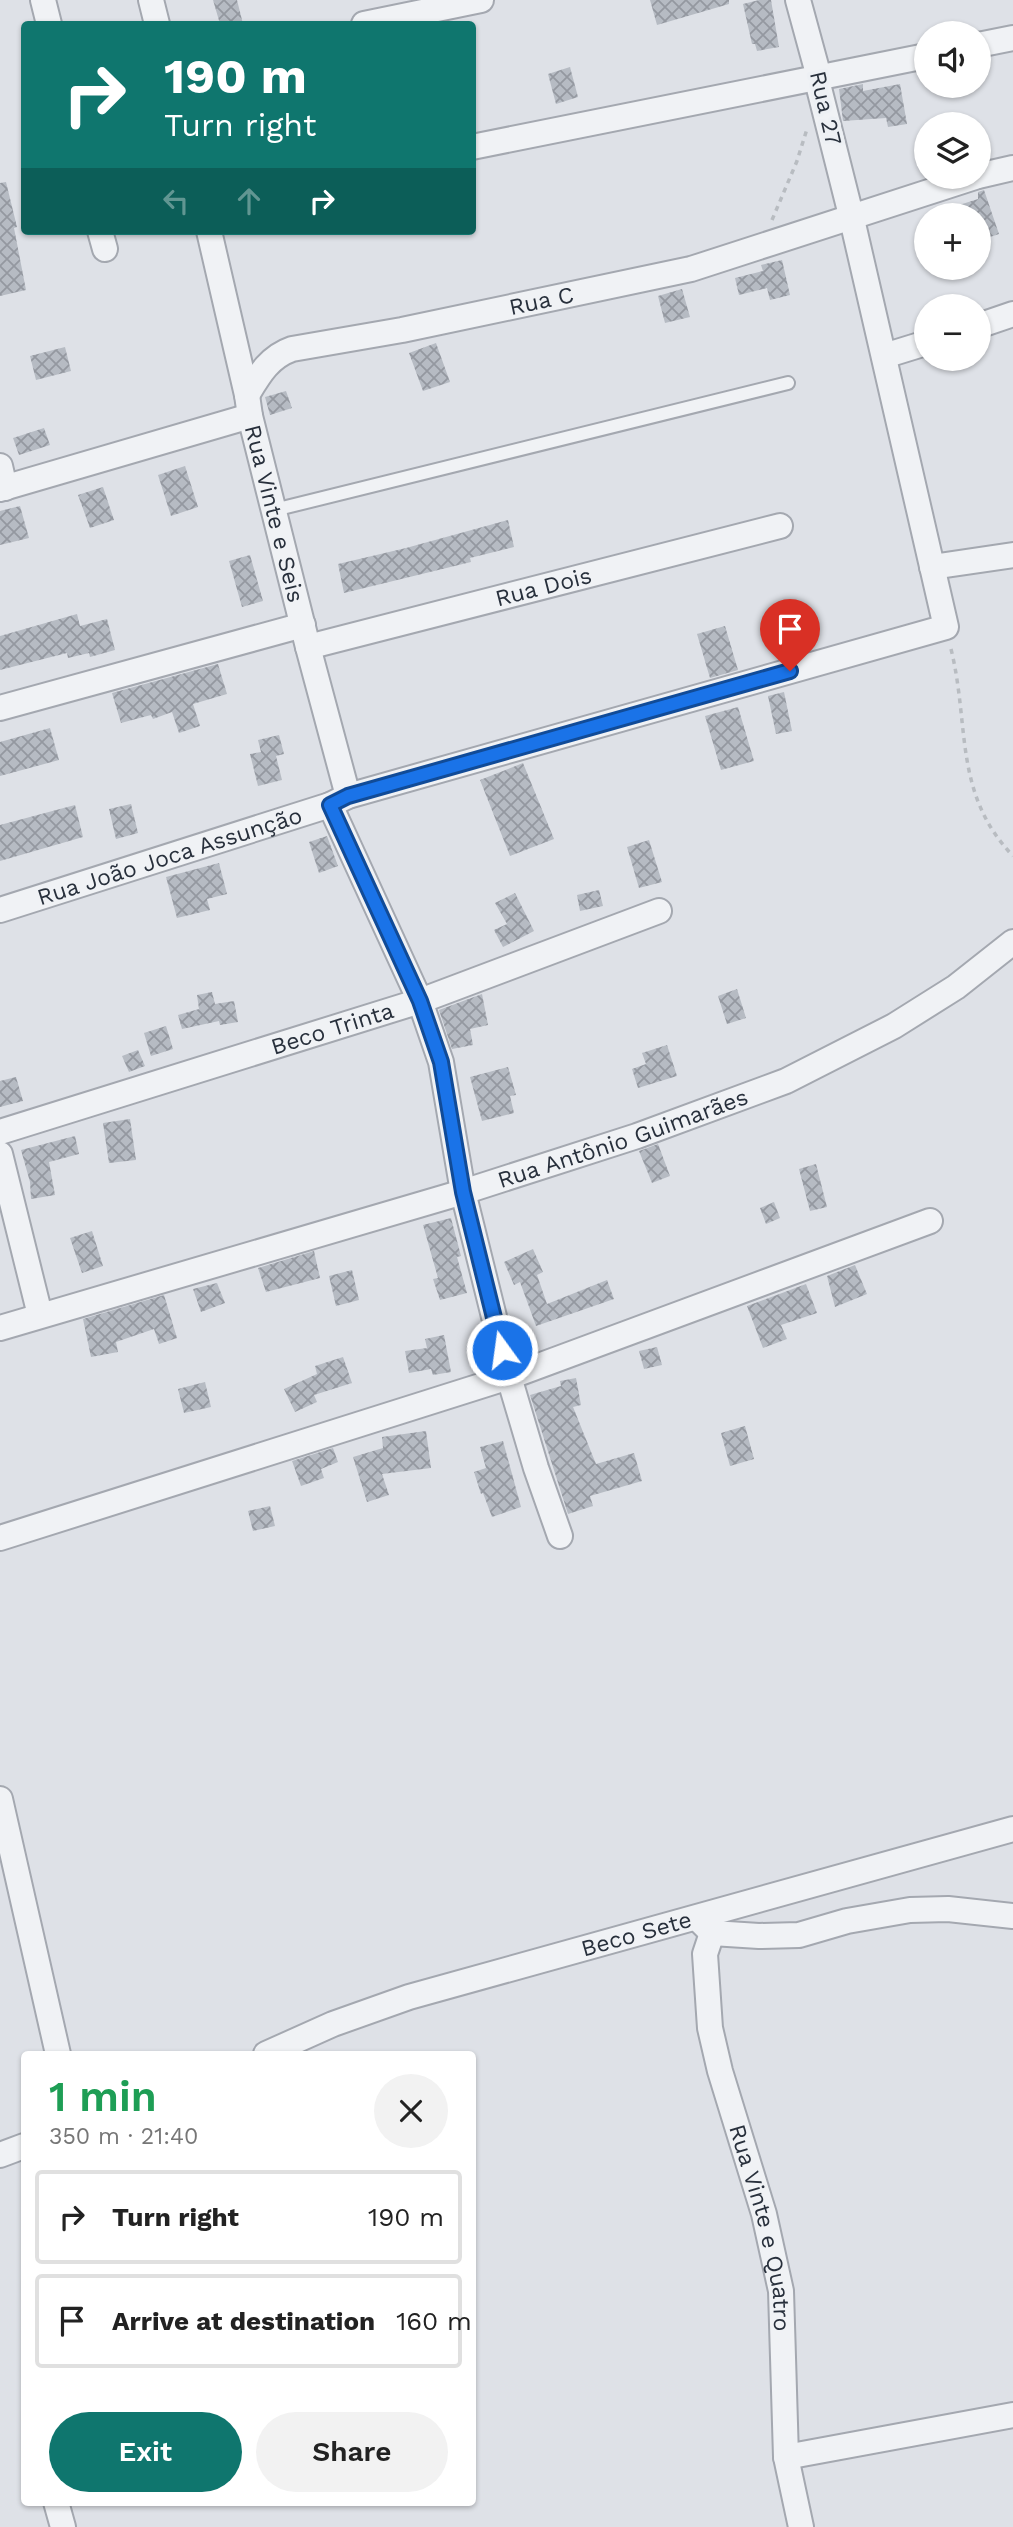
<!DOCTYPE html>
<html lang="en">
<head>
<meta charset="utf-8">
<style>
	body { margin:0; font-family:"Work Sans",sans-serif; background:#f2f2f2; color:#222; height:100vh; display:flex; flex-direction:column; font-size:26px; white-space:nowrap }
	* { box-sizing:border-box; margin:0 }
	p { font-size:23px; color:#767676 }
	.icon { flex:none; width:38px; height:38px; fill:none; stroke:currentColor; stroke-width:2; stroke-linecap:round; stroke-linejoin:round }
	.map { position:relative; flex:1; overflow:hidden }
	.details { position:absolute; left:21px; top:2051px; width:455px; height:455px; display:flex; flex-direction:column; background:#fff; border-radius:7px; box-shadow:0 2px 5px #0004 }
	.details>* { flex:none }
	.banner { position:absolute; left:21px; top:21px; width:455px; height:214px; border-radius:7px; box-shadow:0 2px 5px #0004; background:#0f766e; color:#fff; overflow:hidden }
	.buttons { position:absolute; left:914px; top:21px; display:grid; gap:14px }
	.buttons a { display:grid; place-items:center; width:77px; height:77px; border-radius:50%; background:#fff; box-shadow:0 2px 5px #0004; font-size:35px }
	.pin { position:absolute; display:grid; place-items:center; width:60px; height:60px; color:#fff; margin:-72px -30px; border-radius:50% 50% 50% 0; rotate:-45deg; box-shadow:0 0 7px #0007 }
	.pin .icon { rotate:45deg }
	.me { position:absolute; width:77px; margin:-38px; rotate:346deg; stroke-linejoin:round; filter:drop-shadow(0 0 5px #0008) }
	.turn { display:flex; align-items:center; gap:24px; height:147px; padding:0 28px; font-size:32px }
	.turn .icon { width:91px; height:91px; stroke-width:2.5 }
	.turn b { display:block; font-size:49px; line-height:60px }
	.lanes { display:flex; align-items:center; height:66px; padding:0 28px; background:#0003; justify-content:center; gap:35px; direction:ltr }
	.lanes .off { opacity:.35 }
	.round { display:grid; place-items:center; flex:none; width:74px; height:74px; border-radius:37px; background:#f2f2f2 }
	.summary { display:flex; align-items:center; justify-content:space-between; height:119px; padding:0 28px }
	h1 { font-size:42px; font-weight:600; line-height:52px; color:#1e9e55 }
	.cta { display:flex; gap:14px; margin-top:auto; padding:14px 28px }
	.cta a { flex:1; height:80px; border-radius:42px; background:#0f766e; color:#fff; font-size:28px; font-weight:600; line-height:80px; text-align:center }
	.cta a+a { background:#f2f2f2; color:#222 }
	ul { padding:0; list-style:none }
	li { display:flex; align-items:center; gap:21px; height:94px; margin:0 14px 10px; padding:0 14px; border:4px solid #e0e0e0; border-radius:7px }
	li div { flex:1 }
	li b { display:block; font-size:26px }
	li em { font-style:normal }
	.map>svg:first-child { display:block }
	.building { fill:url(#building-cross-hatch) }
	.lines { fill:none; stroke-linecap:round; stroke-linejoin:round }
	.lane-casing { stroke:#a4a8b0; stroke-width:16 }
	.street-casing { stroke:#a4a8b0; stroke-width:28 }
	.path { stroke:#b8bcc1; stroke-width:3.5; stroke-dasharray:5 5; stroke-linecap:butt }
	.lane { stroke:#f0f2f5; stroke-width:12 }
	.street { stroke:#f0f2f5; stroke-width:24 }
	.route-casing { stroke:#114b97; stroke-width:18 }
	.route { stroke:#1a73e8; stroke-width:12 }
	.labels { text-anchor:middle; stroke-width:7; stroke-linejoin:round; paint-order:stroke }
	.street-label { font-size:23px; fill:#28303c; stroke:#edf0f4 }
</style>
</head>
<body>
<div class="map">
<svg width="1013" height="2527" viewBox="0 0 1013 2527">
	<defs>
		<pattern id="building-cross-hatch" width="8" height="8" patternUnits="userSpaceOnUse" patternTransform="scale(1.75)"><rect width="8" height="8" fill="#b6bbc3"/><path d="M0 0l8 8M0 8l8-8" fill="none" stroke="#9498a0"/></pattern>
	</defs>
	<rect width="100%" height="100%" fill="#dee1e7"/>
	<path class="building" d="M213,0H237L243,24H220Z
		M650,0H729V4L657,25Z
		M759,0H771L779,47L757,51L755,44H752L743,4Z
		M570,67L578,97L556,104L548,74Z
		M863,84V91L900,84L907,124L888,127L886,118L843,121L839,89Z
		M6,182L17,227L14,228L26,290L0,296V183Z
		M984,190L999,234L978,241V215H938L937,212L978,199V192Z
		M782,260L790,295L770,300L767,288L739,295L735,278L763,271L761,265Z
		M682,289L690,317L665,323L658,296Z
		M436,343L450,382L423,391L409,353Z
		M65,347L71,371L36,380L30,356Z
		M286,391L292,408L270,415L265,397Z
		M44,428L50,445L19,455L13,438Z
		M185,466L198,507L171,516L158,475Z
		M103,487L114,520L90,528L78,495Z
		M20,506L29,538L0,545V511Z
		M508,520L514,547L470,558L471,562L344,593L338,564L406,548Z
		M250,555L263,601L242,607L229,561Z
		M77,614L80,626L107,619L115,650L90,657L89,653L68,658L67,653L0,670V636Z
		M725,626L738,670L710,678L697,634Z
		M218,664L227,694L193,704L200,726L179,733L172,712L153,719L151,715L121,723L112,693Z
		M784,692L792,731L776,734L768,696Z
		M738,707L754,761L721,770L705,716Z
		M50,728L59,760L0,776V742Z
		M279,735L284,754L276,756L282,780L258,786L250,754L261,752L258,740Z
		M523,763L554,839L510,856L480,780Z
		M131,804L138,833L116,839L109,809Z
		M75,805L83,837L0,861V825Z
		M327,836L338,866L319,873L309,842Z
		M649,840L662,882L639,888L627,847Z
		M219,863L227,894L207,899L210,910L177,918L166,877Z
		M599,890L603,906L580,911L577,895Z
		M515,893L534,931L503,947L494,930L507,924L495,903Z
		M737,989L746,1018L727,1024L718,996Z
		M212,992L215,1004L234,1001L238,1022L220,1025L219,1021L182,1029L178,1015L199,1009L197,995Z
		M482,994L488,1025L470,1029L473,1045L452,1049L439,1010Z
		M166,1026L173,1049L151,1056L144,1033Z
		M667,1045L677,1076L638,1088L632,1069L646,1064L642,1053Z
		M138,1050L145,1066L129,1072L122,1056Z
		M508,1067L516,1095L510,1096L514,1113L482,1121L470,1077Z
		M16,1077L23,1101L0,1107V1081Z
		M130,1119L136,1160L109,1163L103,1123Z
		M75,1136L79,1154L49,1162L55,1195L31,1199L30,1182L21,1150Z
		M658,1144L670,1176L652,1183L639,1151Z
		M816,1164L827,1207L810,1211L799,1169Z
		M774,1202L780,1218L766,1224L760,1208Z
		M451,1218L461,1256L457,1257L467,1293L440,1300L433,1279L438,1278L423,1225Z
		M92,1231L103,1266L82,1273L70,1238Z
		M533,1249L543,1272L537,1275L547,1304L607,1280L614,1299L536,1326L520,1282L514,1285L504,1262Z
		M314,1251L320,1278L266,1292L258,1268Z
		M855,1265L867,1294L835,1307L827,1276Z
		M352,1270L359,1300L336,1306L329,1276Z
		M217,1283L225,1303L201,1312L193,1289Z
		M806,1284L817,1313L781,1325L787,1339L763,1348L747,1306Z
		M164,1295L177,1338L159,1344L154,1329L116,1342L118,1352L91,1357L83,1319Z
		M444,1335L451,1372L433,1375L431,1369L409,1373L405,1351L427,1348L425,1339Z
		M657,1347L662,1365L644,1369L639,1351Z
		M343,1357L352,1383L314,1395L317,1402L295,1412L284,1389L317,1374L315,1366Z
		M576,1378L581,1405L573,1407L596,1464L634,1453L642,1481L590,1496L593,1506L568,1514L530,1395L561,1386L560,1381Z
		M205,1382L211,1407L184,1413L178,1389Z
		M745,1426L754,1459L730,1466L721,1433Z
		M426,1431L431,1468L382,1474L389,1495L367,1502L353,1457L383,1448L382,1437Z
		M503,1441L521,1507L492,1517L483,1493L481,1494L474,1472L486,1468L480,1447Z
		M333,1448L338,1462L321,1469L324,1478L301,1486L292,1461Z
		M270,1506L275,1526L253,1531L248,1511Z"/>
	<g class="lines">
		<g class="lane-casing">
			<path id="lane" d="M274,510L788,383"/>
		</g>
		<g class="street-casing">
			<g id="street">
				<path d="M43,0L49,24"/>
				<path d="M151,0L157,24"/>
				<path d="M364,24L481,0"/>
				<path d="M978,45L1013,38"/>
				<path d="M472,147L926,56"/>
				<path d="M978,176L1013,168"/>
				<path d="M100,231L105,249"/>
				<path id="s1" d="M209,231L247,395L250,416L308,647L348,796"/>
				<path d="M978,326L1013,314"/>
				<path d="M884,356L926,343"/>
				<path id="s2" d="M247,395C259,375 269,357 292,349L402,330L691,269L975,177"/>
				<path d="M0,466L5,488"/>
				<path d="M0,489L250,416"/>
				<path d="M932,567L1013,555"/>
				<path id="s3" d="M308,647L780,526"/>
				<path d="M0,708L303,625"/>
				<path d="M330,805L420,1001L441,1062L463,1192L509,1377L536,1468L560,1536"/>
				<path id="s4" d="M0,910L330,805L348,796L946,627L851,215L819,88V77L798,0"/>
				<path id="s5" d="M0,1132L420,1001L659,911"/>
				<path d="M0,1154L40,1315"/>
				<path id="s6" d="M0,1328L463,1192L637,1136L786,1081L894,1026L956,987L1013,942"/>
				<path d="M0,1538L509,1377L930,1221"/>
				<path d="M0,1799L58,2054"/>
				<path d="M700,1921L712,1933L759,1936L799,1935L847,1921L910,1910L948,1909L1013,1916"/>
				<path id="s7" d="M712,1933L705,1954L710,2028L720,2071L764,2214L781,2291L786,2457L801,2527"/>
				<path id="s8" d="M266,2054L333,2024L409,1997L1013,1829"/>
				<path d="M0,2155L24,2146"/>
				<path d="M786,2457L1013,2415"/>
				<path d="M56,2502L63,2527"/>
			</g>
		</g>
		<path class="path" d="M772,220L797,161L807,129
			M951,649C970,726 953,793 1013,856"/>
		<use href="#lane" class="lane"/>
		<use href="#street" class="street"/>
	</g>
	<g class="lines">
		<g class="route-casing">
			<path id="route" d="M502,1350L463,1192L441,1062L420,1001L330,805L348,796L790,671"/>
		</g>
		<use href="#route" class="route"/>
	</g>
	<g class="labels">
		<g class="street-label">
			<text transform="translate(826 108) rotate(77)" y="8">Rua 27</text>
			<text dy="8" stroke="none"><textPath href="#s2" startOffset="320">Rua C</textPath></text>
			<text dy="8" stroke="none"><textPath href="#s1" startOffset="290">Rua Vinte e Seis</textPath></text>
			<text dy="8" stroke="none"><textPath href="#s3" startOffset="243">Rua Dois</textPath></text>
			<text dy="8" stroke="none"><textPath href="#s4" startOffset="178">Rua João Joca Assunção</textPath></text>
			<text dy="8" stroke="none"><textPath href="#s5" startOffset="348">Beco Trinta</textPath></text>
			<text dy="8" stroke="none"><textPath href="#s6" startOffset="651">Rua Antônio Guimarães</textPath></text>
			<text dy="8" stroke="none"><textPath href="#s8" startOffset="390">Beco Sete</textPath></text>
			<text dy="8" stroke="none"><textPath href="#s7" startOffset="303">Rua Vinte e Quatro</textPath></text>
		</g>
	</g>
</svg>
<div class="buttons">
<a><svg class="icon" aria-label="sound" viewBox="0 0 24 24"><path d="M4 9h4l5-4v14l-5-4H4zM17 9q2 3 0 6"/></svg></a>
<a><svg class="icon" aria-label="layers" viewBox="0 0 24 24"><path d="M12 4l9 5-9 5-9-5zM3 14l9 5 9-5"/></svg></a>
<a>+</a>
<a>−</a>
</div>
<div class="pin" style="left:790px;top:671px;background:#d93025"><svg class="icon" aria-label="arrive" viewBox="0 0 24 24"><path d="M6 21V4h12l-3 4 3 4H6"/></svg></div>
<svg class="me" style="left:502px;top:1350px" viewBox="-20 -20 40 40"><circle r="17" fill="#1a73e8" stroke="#fff" stroke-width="3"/><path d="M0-11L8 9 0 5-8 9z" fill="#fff"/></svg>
<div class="banner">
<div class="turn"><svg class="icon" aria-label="right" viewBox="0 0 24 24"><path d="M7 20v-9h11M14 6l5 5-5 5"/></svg><div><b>190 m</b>Turn right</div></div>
<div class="lanes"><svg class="icon off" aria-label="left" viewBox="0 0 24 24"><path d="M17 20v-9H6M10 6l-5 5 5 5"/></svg><svg class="icon off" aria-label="ahead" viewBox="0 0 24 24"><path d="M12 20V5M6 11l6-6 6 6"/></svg><svg class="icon" aria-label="right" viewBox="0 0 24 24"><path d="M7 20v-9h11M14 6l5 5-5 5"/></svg></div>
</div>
<section class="details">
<div class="summary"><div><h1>1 min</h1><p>350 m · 21:40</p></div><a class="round"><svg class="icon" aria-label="close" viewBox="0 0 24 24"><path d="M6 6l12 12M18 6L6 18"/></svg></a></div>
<ul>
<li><svg class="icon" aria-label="right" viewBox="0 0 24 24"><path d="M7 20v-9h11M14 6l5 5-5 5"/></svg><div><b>Turn right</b></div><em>190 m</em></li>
<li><svg class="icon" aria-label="arrive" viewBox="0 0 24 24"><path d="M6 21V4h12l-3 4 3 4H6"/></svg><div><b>Arrive at destination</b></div><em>160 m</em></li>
</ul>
<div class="cta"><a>Exit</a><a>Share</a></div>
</section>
</div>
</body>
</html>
